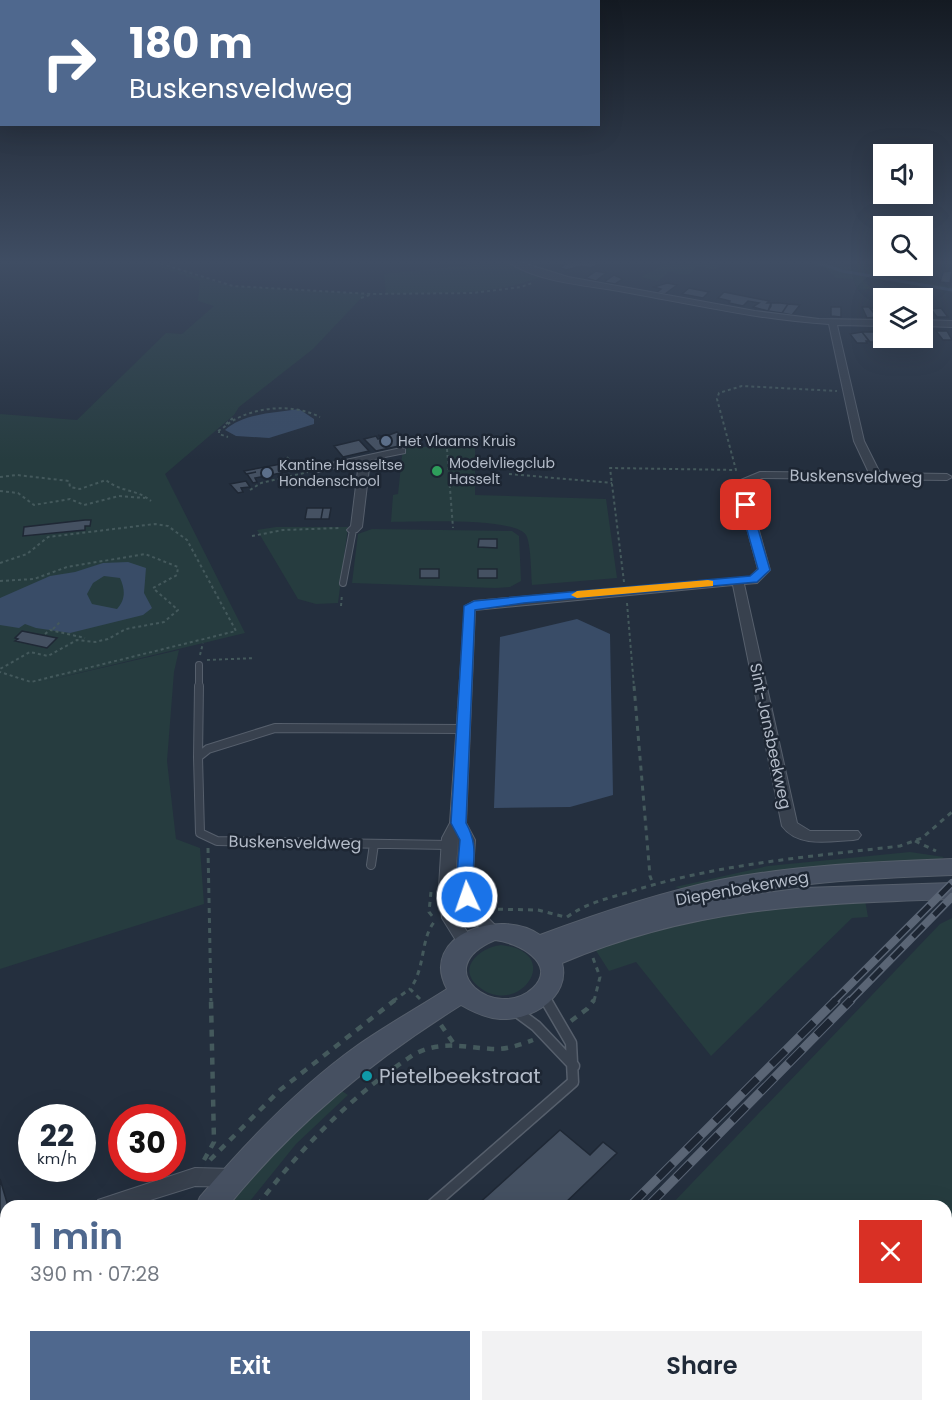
<!DOCTYPE html>
<html lang="en">
<head>
<meta charset="utf-8">
<style>
	body { margin:0; font-family:Poppins,sans-serif; background:#f2f2f3; color:#1f2937; height:100vh; display:flex; flex-direction:column; font-size:22px; white-space:nowrap }
	* { box-sizing:border-box; margin:0 }
	p { font-size:20px; color:#747a83 }
	.icon { flex:none; width:33px; height:33px; fill:none; stroke:currentColor; stroke-width:2; stroke-linecap:round; stroke-linejoin:round }
	.map { position:relative; flex:1; overflow:hidden }
	.side { position:absolute; left:0px; top:1200px; width:952px; height:212px; display:flex; flex-direction:column; background:#fff; border-radius:18px 18px 0 0; box-shadow:0 6px 24px #0002 }
	.side>* { flex:none }
	.banner { position:absolute; left:0px; top:0px; width:600px; height:126px; box-shadow:0 6px 24px #0002; background:#4f688e; color:#fff; overflow:hidden }
	.controls { position:absolute; left:873px; top:144px; display:grid; gap:12px }
	.controls a { display:grid; place-items:center; width:60px; height:60px; border-radius:0px; background:#fff; box-shadow:0 6px 24px #0002; font-size:30px }
	.speed { position:absolute; left:18px; top:1104px; display:flex; gap:12px; font-size:30px; font-weight:700; text-align:center }
	.speed>* { display:grid; place-content:center; width:78px; height:78px; border-radius:50%; background:#fff; box-shadow:0 6px 24px #0002; line-height:1 }
	.speed small { font-size:15px; font-weight:400 }
	.speed .limit { border:9px solid #d22; background:#fff; color:#111 }
	.pin { position:absolute; display:grid; place-items:center; width:51px; height:51px; color:#fff; margin:-26px; border-radius:12px; box-shadow:0 3px 9px #0006 }
	.me { position:absolute; width:66px; margin:-33px; rotate:357deg; stroke-linejoin:round; filter:drop-shadow(0 0 4px #0008) }
	.turn { display:flex; align-items:center; gap:21px; height:126px; padding:0 30px; font-size:27px }
	.turn .icon { width:78px; height:78px; stroke-width:2.5 }
	.turn b { display:block; font-size:42px; line-height:51px }
	.round { display:grid; place-items:center; flex:none; width:63px; height:63px; border-radius:0px; background:#f2f2f3 }
	.head { display:flex; align-items:center; justify-content:space-between; height:102px; padding:0 30px }
	h1 { font-size:36px; font-weight:600; line-height:45px; color:#4f688e }
	.action { display:flex; gap:12px; margin-top:auto; padding:12px 30px }
	.action a { flex:1; height:69px; border-radius:0px; background:#4f688e; color:#fff; font-size:24px; font-weight:600; line-height:69px; text-align:center }
	.action a+a { background:#f2f2f3; color:#1f2937 }
	.map>svg:first-child { display:block }
	.green { fill:#263c3f }
	.water { fill:#394c67; fill-rule:evenodd }
	.lines { fill:none; stroke-linecap:round; stroke-linejoin:round }
	.stream { stroke:#394c67; stroke-width:3 }
	.building { fill:#455162; stroke:#1f2835; stroke-width:1.5 }
	.service-far2-casing { stroke:#565f6c; stroke-width:8 }
	.service-far1-casing { stroke:#565f6c; stroke-width:10 }
	.service-casing { stroke:#565f6c; stroke-width:13 }
	.minor-casing { stroke:#565f6c; stroke-width:2 }
	.secondary-casing { stroke:#565f6c; stroke-width:2 }
	.path-far2 { stroke:#44595c; stroke-width:2; stroke-dasharray:3 3; stroke-linecap:butt }
	.path-far1 { stroke:#44595c; stroke-width:3; stroke-dasharray:5 5; stroke-linecap:butt }
	.path { stroke:#44595c; stroke-width:4.5; stroke-dasharray:7 7; stroke-linecap:butt }
	.service-far2 { stroke:#38414e; stroke-width:6 }
	.service-far1 { stroke:#38414e; stroke-width:8 }
	.service { stroke:#38414e; stroke-width:10 }
	.minor { fill:#38414e; fill-rule:evenodd }
	.secondary { fill:#465061; fill-rule:evenodd }
	.rail-far1-casing { stroke:#5a6575; stroke-width:8 }
	.rail-casing { stroke:#5a6575; stroke-width:9 }
	.rail-far1 { stroke:#1d2633; stroke-width:5; stroke-dasharray:15; stroke-linecap:butt }
	.rail { stroke:#1d2633; stroke-width:7; stroke-dasharray:20; stroke-linecap:butt }
	.route { fill:#1a73e8; stroke:#114b97; stroke-width:1.5 }
	.slow { fill:#f59e0b }
	.service-dot { fill:#5c6f8a; stroke:#1d2633; stroke-width:2 }
	.leisure-dot { fill:#2e9e5b; stroke:#1d2633; stroke-width:2 }
	.culture-dot { fill:#0f9aa8; stroke:#1d2633; stroke-width:2 }
	.labels { text-anchor:middle; stroke-width:5; stroke-linejoin:round; paint-order:stroke }
	.far-poi-label { font-size:14px; fill:#b4bcc9; stroke:#1d2633; text-anchor:start }
	.street-label { font-size:16px; fill:#b4bcc9; stroke:#1d2633 }
	.near-poi-label { font-size:20px; fill:#b4bcc9; stroke:#1d2633; text-anchor:start }
</style>
</head>
<body>
<div class="map">
<svg width="952" height="1411" viewBox="0 0 952 1411">
	<rect width="100%" height="100%" fill="#242f3e"/>
	<path class="green" d="M147,262L231,286L368,294L363,296L313,349L239,407L234,415L165,474L245,633L41,682L179,650L174,672L167,761L176,839L200,848L204,904L0,969V414L77,420L166,333L182,334L214,306L198,301L200,281Z
		M495,262H506L545,275C495,297 440,292 386,294L384,274Z
		M651,262H723L715,270L698,266L688,275L669,272L658,281L641,277L661,266Z
		M798,262H834L858,269L856,262H867L870,269L928,281L927,283L952,287V291L865,277L870,289L858,290L853,279L836,278L826,268Z
		M403,447H475V495L606,499L617,578L532,585C531,574 531,543 526,535C515,517 414,522 391,522L393,495L398,494Z
		M276,527H348L338,603L316,604L298,599L257,530Z
		M372,529L512,531L519,536L521,581L510,587L495,588L352,583L358,534Z
		M910,852L944,857L932,864L684,890L675,887L768,866Z
		M865,900L868,917L852,918L711,1056L636,962L609,971L595,949L640,933L716,915Z
		M952,918V1411H474L480,1406H946V1206H670L940,924Z
		M501,945C566,952 519,1019 479,987C455,968 481,947 501,945Z
		M339,1089L348,1095L296,1144L246,1206H227L262,1163Z"/>
	<path class="water" d="M299,409L314,419V424L269,438L236,436L225,430C243,413 275,413 299,409Z
		M128,562L146,568L144,593L152,608L143,615L70,633L36,628L25,624L19,628L0,625V598L50,576L75,572L103,563ZM104,576L120,578C125,589 126,599 117,609L92,604L87,594L93,583Z
		M577,619L610,634L613,795L570,807L494,808L500,637Z"/>
	<g class="lines">
		<path class="stream" d="M816,262L842,271L952,290"/>
	</g>
	<path class="building" d="M572,262H599L602,263L590,268L581,266L566,270L559,267Z
		M596,271L606,273L596,281L586,278Z
		M950,271H952L950,283L940,282L943,272Z
		M614,275L623,279L615,284L604,282Z
		M667,283L677,285L665,294L656,293L661,289L654,287Z
		M689,288L709,292L703,298L682,294Z
		M724,292L769,301L767,303H771V306L768,311L753,307L759,303L748,301L743,306L729,303L730,301L718,298Z
		M771,303H780L788,304L782,313L768,311Z
		M788,304L800,305L792,315L782,313Z
		M831,307H841V317L831,316Z
		M862,307H869L877,317L867,318Z
		M870,308H883L884,317H877Z
		M941,308L948,317H937L931,309Z
		M936,331H947L952,340H943Z
		M862,332L869,341H866L867,343H857L850,334Z
		M862,332H875L882,342H870Z
		M875,332H884V338H890L893,342H882Z
		M397,432L408,444L376,451L364,439L376,436L378,439L381,438L378,435L384,437Z
		M359,440L369,451L343,457L334,446Z
		M281,464L286,472L255,478L257,482L253,483L247,474L256,472L246,474L244,471Z
		M246,481L250,487L241,488L243,492L238,493L230,484Z
		M307,508H323L321,519H305Z
		M323,508H331L329,519H321Z
		M85,520H91L90,526H85V530L23,536L24,527Z
		M479,539H497V548L478,547Z
		M420,569H439V578H420Z
		M478,569H497V578H478Z
		M22,631L57,638L47,648L15,641L18,639L15,638Z
		M560,1130L590,1155L603,1142L617,1153L562,1206H476Z
		M0,1179L8,1206L6,1226L0,1228Z
		M258,1406H356L351,1411H252Z"/>
	<g class="lines">
		<g class="service-far2-casing">
			<path id="service-far2" d="M343,583L353,530
				M199,687V665"/>
		</g>
		<g class="service-far1-casing">
			<path id="service-far1" d="M198,757L199,686
				M449,845L217,841L200,833L198,757L208,749L275,728L461,729
				M371,865L374,844
				M544,995L546,1001"/>
		</g>
		<g class="service-casing">
			<path id="service" d="M517,1012L536,1026L574,1066
				M431,1206L573,1082L571,1043L546,1000"/>
		</g>
		<g class="minor-casing">
			<path id="minor" d="M508,262H520L568,277L755,311L819,319L884,320V326L837,325L864,441L880,473L947,474L952,477L947,480L762,478L746,485L770,570L757,583L744,584L797,823L810,831H858L861,835L858,839L853,840C830,841 798,848 782,826L733,585L475,610L466,823L475,840L472,886L479,909L501,931L499,935L493,937L487,935L464,912L456,886L458,837L455,887L458,917L474,943L472,947L466,949L460,947L442,918L439,887L442,838L450,823L465,606L474,601L750,577L758,569L735,484L736,482L760,472L869,473L854,441L829,324C760,320 692,304 624,292C587,285 540,283 508,262Z
				M922,320L952,321V327L922,326Z
				M401,448L405,449V453L370,460L362,527L357,532H349L347,530L351,526L359,462L318,472L313,469L318,466Z
				M195,1168L233,1169L240,1172L243,1178L240,1184L233,1187L195,1186L131,1206H95L98,1200Z
				M6,1235V1255L0,1258V1238Z"/>
		</g>
		<g class="secondary-casing">
			<path id="secondary" d="M952,859V875C867,878 781,883 698,902L804,888L952,883V899C808,904 698,906 562,963C571,997 531,1021 500,1019C486,1018 473,1012 461,1005C370,1062 296,1123 228,1206H196L200,1197C247,1141 298,1088 358,1045C387,1025 417,1008 447,989C418,935 501,907 540,935C599,913 658,893 720,880C796,865 874,862 952,859ZM495,940C516,942 559,963 533,988C497,1022 426,969 495,940Z
				M62,1406H95L93,1411H60Z"/>
		</g>
		<path class="path-far2" d="M155,262L233,286L371,294L473,293L521,287L532,283
			M361,298L370,295
			M226,424L235,416
			M219,430V434L228,437
			M218,431C224,428 228,423 234,420C259,406 294,404 320,417
			M447,449L453,528
			M287,457L292,464
			M282,466L297,463L304,473
			M509,474L612,483
			M0,477L17,475L69,481L70,487L80,489L106,480C120,492 137,489 151,501
			M250,490L261,483L308,472
			M0,491L18,493L34,505L70,499L84,505L119,496L145,498
			M252,536L283,530L340,528
			M0,563L27,554L48,537L155,524L168,526L187,540L236,631L31,682L0,672
			M0,581L34,579L67,567L145,554L178,567L177,575L153,588L178,610L164,622L126,629L108,639L95,642L77,640L48,656L30,652L0,669
			M624,582L610,468L736,470L717,399L719,393L742,386L837,391
			M627,603L634,687
			M341,606L342,594
			M53,629L61,621
			M45,634L50,630L85,638
			M200,655L203,643
			M207,660L255,658"/>
		<path class="path-far1" d="M634,686L650,876L653,884
			M915,841L936,851
			M208,848L211,1001
			M482,875V890
			M431,892L429,912L433,917
			M488,909L538,910L565,917
			M567,917C585,904 605,899 626,893C715,864 808,857 900,846L922,838L952,812
			M593,958L600,977L594,1001
			M420,999L410,989C426,968 420,938 435,921
			M393,1001L410,989"/>
		<path class="path" d="M571,1021L587,1009L594,1000
			M441,1025L454,1044
			M204,1160L214,1142L211,1000
			M210,1160L280,1090L395,1000
			M257,1206C301,1148 352,1095 413,1055C440,1040 463,1047 492,1049C506,1050 519,1045 533,1040
			M124,1411L127,1406"/>
		<use href="#service-far2" class="service-far2"/>
		<use href="#service-far1" class="service-far1"/>
		<use href="#service" class="service"/>
		<use href="#minor" class="minor"/>
		<use href="#secondary" class="secondary"/>
		<g class="rail-far1-casing">
			<path id="rail-far1" d="M834,1001L952,883
				M850,1001L952,897"/>
		</g>
		<g class="rail-casing">
			<path id="rail" d="M630,1206L836,1000
				M648,1206L851,1000
				M426,1411L431,1406
				M447,1411L452,1406"/>
		</g>
		<use href="#rail-far1" class="rail-far1"/>
		<use href="#rail" class="rail"/>
	</g>
	<linearGradient id="sky" x2="0" y2="1"><stop stop-color="#141a22"/><stop offset="0.57" stop-color="#3f4d63"/><stop offset="1" stop-color="#3f4d63" stop-opacity="0"/></linearGradient>
	<rect width="952" height="460" fill="url(#sky)"/>
	<path class="route" d="M746,502L751,505L770,570L757,582L524,603L475,610L466,823C482,852 468,868 475,897L473,901H461L456,886L460,840L451,823L464,606L474,601L524,596L750,576L758,569L740,505Z"/>
	<path class="slow" d="M708,580L713,581V586L577,598L571,595L577,591Z"/>
	<g class="service-dot">
		<circle cx="386" cy="441" r="6"/>
		<circle cx="267" cy="473" r="6"/>
	</g>
	<circle class="leisure-dot" cx="437" cy="471" r="6"/>
	<circle class="culture-dot" cx="367" cy="1076" r="6"/>
	<g class="labels">
		<g class="far-poi-label">
			<text x="398" y="446">Het Vlaams Kruis</text>
			<text x="449" y="468">Modelvliegclub<tspan x="449" dy="16">Hasselt</tspan></text>
			<text x="279" y="470">Kantine Hasseltse<tspan x="279" dy="16">Hondenschool</tspan></text>
		</g>
		<g class="street-label">
			<text transform="translate(856 476) rotate(1)" y="6">Buskensveldweg</text>
			<text transform="translate(771 736) rotate(78)" y="6">Sint-Jansbeekweg</text>
			<text transform="translate(295 842) rotate(1)" y="6">Buskensveldweg</text>
			<text transform="translate(742 888) rotate(-10)" y="6">Diepenbekerweg</text>
		</g>
		<g class="near-poi-label">
			<text x="379" y="1083">Pietelbeekstraat</text>
		</g>
	</g>
</svg>
<div class="controls">
<a><svg class="icon" aria-label="sound" viewBox="0 0 24 24"><path d="M4 9h4l5-4v14l-5-4H4zM17 9q2 3 0 6"/></svg></a>
<a><svg class="icon" aria-label="search" viewBox="0 0 24 24"><circle cx="10" cy="10" r="6"/><path d="M15 15l6 6"/></svg></a>
<a><svg class="icon" aria-label="layers" viewBox="0 0 24 24"><path d="M12 4l9 5-9 5-9-5zM3 14l9 5 9-5"/></svg></a>
</div>
<div class="speed"><div>22<small>km/h</small></div><div class="limit">30</div></div>
<div class="pin" style="left:746px;top:505px;background:#d93025"><svg class="icon" aria-label="arrive" viewBox="0 0 24 24"><path d="M6 21V4h12l-3 4 3 4H6"/></svg></div>
<svg class="me" style="left:467px;top:897px" viewBox="-20 -20 40 40"><circle r="17" fill="#1a73e8" stroke="#fff" stroke-width="3"/><path d="M0-11L8 9 0 5-8 9z" fill="#fff"/></svg>
<div class="banner">
<div class="turn"><svg class="icon" aria-label="right" viewBox="0 0 24 24"><path d="M7 20v-9h11M14 6l5 5-5 5"/></svg><div><b>180 m</b>Buskensveldweg</div></div>
</div>
<section class="side">
<div class="head"><div><h1>1 min</h1><p>390 m · 07:28</p></div><a class="round" style="background:#d93025;color:#fff"><svg class="icon" aria-label="close" viewBox="0 0 24 24"><path d="M6 6l12 12M18 6L6 18"/></svg></a></div>
<div class="action"><a>Exit</a><a>Share</a></div>
</section>
</div>
</body>
</html>
